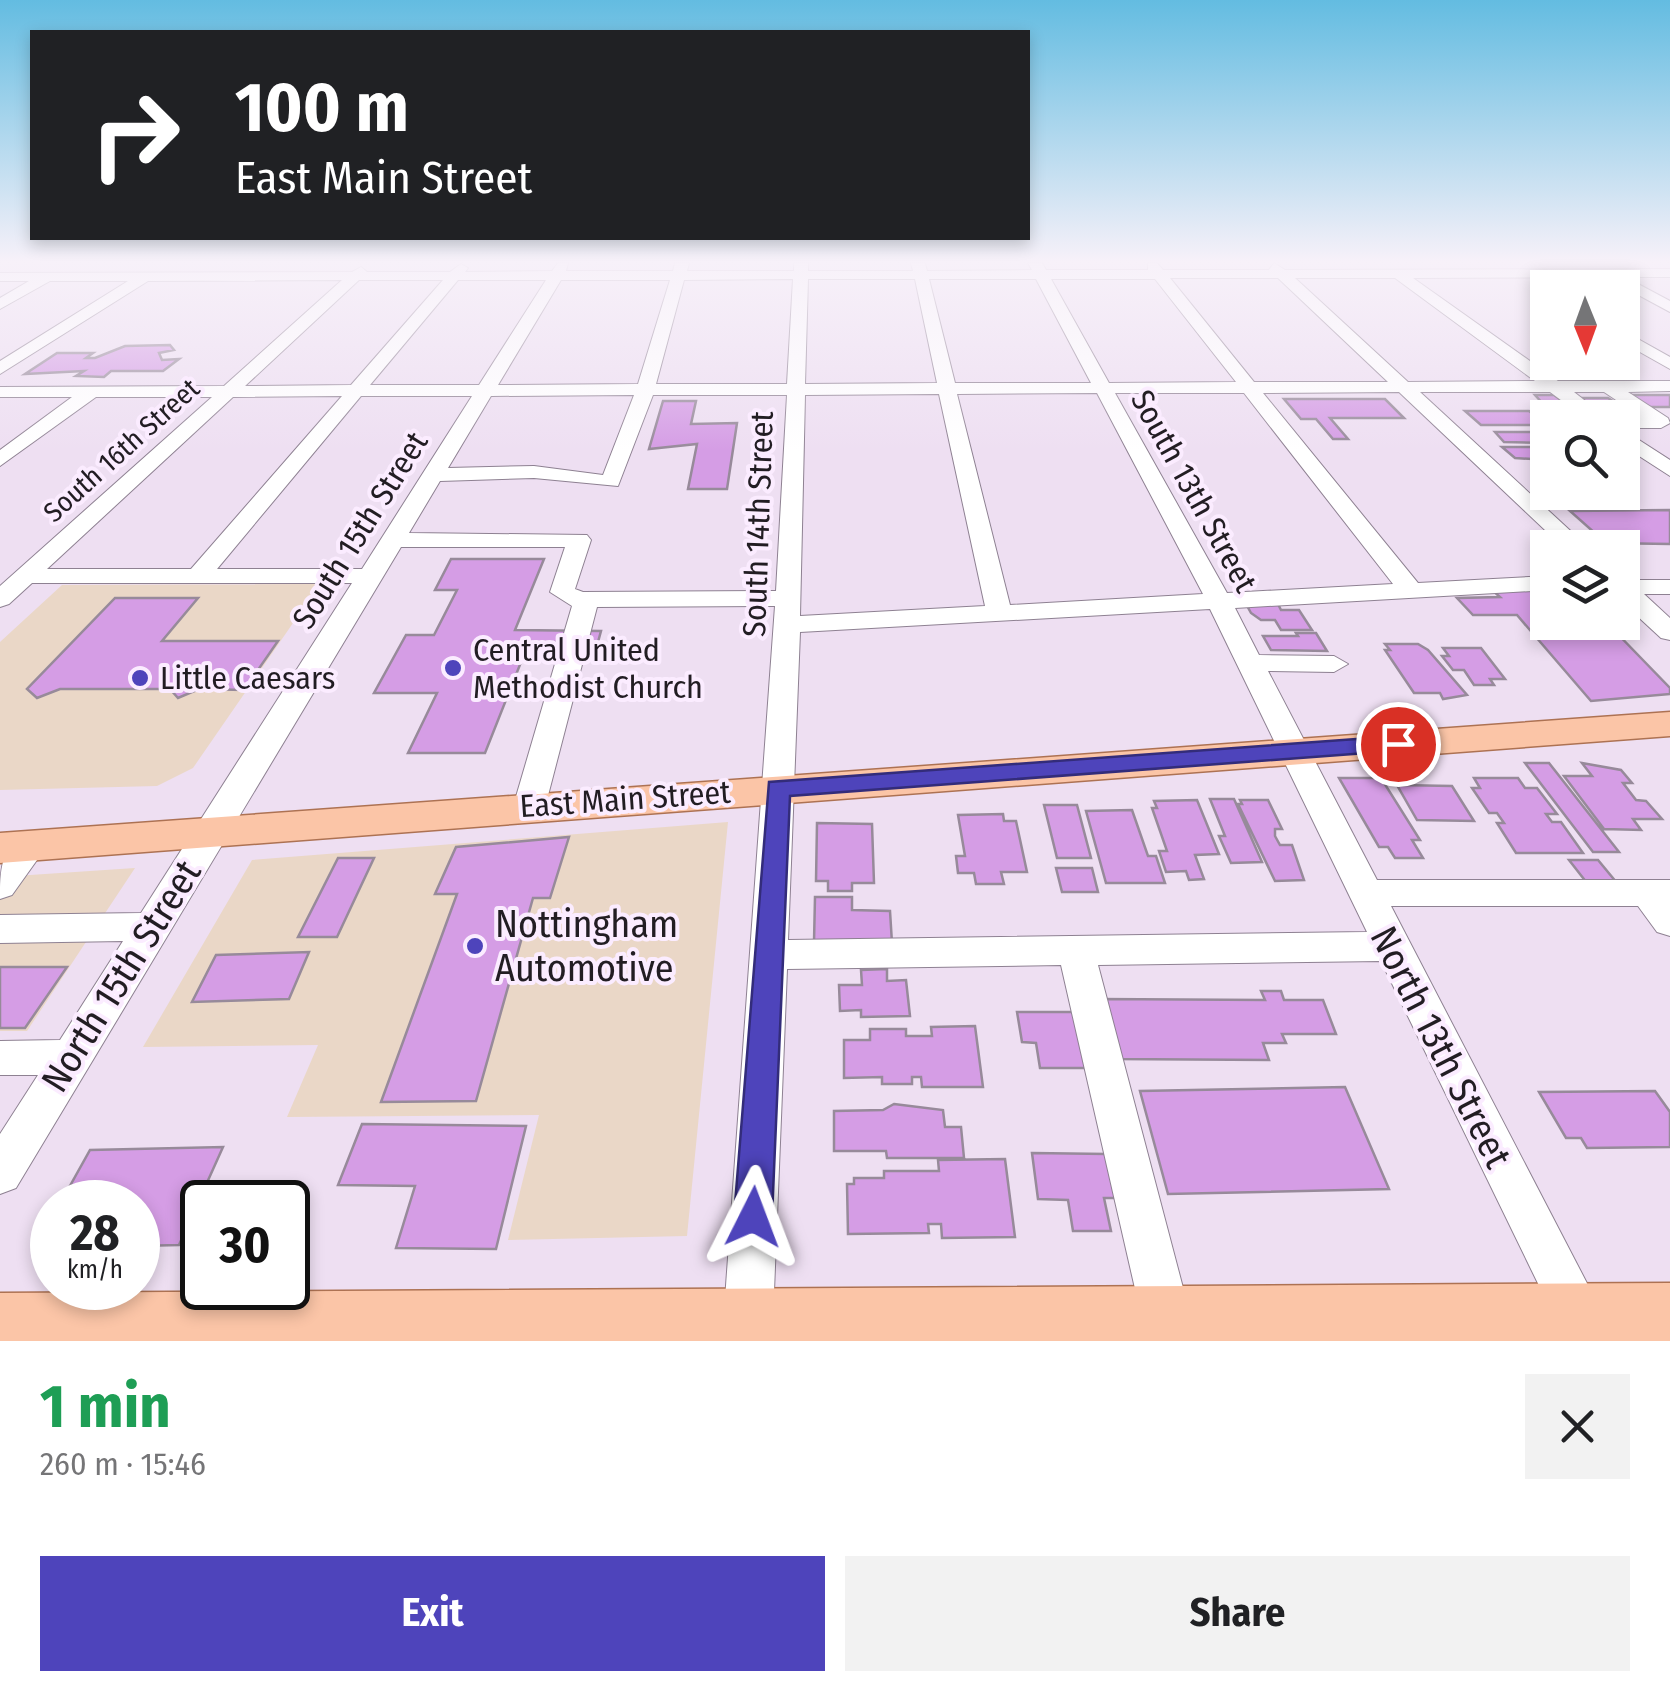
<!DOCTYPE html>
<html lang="en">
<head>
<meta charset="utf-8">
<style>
	body { margin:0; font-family:"Fira Sans Condensed",sans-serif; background:#f2f2f2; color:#202124; height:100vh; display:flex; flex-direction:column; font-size:38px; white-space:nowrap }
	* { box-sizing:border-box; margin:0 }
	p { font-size:32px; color:#757577 }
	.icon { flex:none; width:55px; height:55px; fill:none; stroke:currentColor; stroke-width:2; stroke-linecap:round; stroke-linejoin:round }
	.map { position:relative; height:1341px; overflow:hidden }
	.panel { display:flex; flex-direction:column; background:#fff; flex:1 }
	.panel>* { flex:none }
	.guide { position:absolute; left:30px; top:30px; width:1000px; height:210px; border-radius:0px; box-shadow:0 5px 15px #0003; background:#202124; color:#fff; overflow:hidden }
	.needle { width:65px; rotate:179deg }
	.controls { position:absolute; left:1530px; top:270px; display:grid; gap:20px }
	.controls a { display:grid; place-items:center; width:110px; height:110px; border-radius:0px; background:#fff; box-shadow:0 5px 15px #0003; font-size:50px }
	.speed { position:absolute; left:30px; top:1180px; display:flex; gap:20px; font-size:50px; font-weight:700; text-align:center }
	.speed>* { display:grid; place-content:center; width:130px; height:130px; border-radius:50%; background:#fff; box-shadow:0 5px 15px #0003; line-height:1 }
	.speed small { font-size:25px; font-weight:400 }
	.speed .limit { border:5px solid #111; border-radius:15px; background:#fff; color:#111 }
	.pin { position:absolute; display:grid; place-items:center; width:85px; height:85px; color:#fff; margin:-42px; border:5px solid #fff; border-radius:50%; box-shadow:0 2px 10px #0007 }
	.me { position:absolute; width:110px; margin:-55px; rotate:3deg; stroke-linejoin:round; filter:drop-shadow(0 0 8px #0008) }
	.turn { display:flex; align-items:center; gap:35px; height:210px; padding:0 40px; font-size:45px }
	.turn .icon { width:130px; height:130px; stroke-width:2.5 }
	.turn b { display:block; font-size:70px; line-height:85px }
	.round { display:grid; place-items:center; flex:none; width:105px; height:105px; border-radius:0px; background:#f2f2f2 }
	.summary { display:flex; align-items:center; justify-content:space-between; height:170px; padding:0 40px }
	h1 { font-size:60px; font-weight:700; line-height:75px; color:#1e9e55 }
	.primary-button { display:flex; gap:20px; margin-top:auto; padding:20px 40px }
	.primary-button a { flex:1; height:115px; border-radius:0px; background:#4e44bb; color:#fff; font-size:40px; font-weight:700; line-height:115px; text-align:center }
	.primary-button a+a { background:#f2f2f2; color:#202124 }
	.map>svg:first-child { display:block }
	.commercial { fill:#ead7c7 }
	.building { fill:#d59de5; stroke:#978a9a; stroke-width:2.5 }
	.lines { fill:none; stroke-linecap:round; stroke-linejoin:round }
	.minor-casing { stroke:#8e8192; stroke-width:2 }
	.major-casing { stroke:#ad7253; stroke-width:3 }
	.minor { fill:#fff; fill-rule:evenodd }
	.major { fill:#fbc5a7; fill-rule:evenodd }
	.route { fill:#4e44bb; stroke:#332c7a; stroke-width:2.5 }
	.poi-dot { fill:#4e44bb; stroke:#fbecff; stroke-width:4 }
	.labels { text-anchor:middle; stroke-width:8; stroke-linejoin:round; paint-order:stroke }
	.far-street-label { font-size:28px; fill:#221d23; stroke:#fbecff }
	.street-label { font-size:32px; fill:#221d23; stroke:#fbecff }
	.poi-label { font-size:32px; fill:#221d23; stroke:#fbecff; text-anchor:start }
	.near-poi-label { font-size:38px; fill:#221d23; stroke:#fbecff; text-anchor:start }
	.near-street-label { font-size:38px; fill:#221d23; stroke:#fbecff }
</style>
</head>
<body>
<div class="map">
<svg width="1670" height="1341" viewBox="0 0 1670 1341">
	<rect width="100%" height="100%" fill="#eedff2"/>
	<path class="commercial" d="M320,584L193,768L157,786L0,790V642L62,585Z
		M728,822L687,1236L508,1240L539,1115L287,1117L318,1045L143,1047L252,860Z
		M135,868L27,1031H0V877Z"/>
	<path class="building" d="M170,345L174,350L159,353L162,360L179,359L163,371H111L104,377L76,376L84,371L25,374L57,353H93L86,358H95L125,346Z
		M1535,395H1554L1571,407L1547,408Z
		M1631,395H1670V407H1649Z
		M1578,398H1608L1622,407L1601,409Z
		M1284,399H1385L1404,418H1330L1348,439H1333L1316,419H1301Z
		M663,401H696L691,424L737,423L727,489H688L697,444L649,449Z
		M1465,411H1529L1547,425H1481Z
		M1495,432H1543L1548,443L1504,442Z
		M1502,447H1543L1548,460L1515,458Z
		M1555,492H1622L1625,495L1581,498Z
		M1670,510V544L1606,543L1570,511Z
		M451,559H544L515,630L601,631L598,642H529L485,753H408L437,693H374L406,635H434L457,590H435Z
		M1548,588V622H1606L1670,688V694L1591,701L1517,615H1473L1457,598L1500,597L1492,590Z
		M115,598H198L162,641H278L244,690L199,689L178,698L170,689H60L37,698L27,689Z
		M1245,602H1277L1281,610H1299L1312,630H1281L1275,620H1261L1251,613Z
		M1296,633H1316L1327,651L1271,650L1263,636H1298Z
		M1385,644H1418L1428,650L1467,695L1443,699L1440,693H1414L1385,650H1390Z
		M1443,648H1481L1505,679H1490L1494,685H1474L1464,670H1453L1442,656H1449Z
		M1525,763H1549L1619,852H1593Z
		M1582,763L1621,770L1632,783H1623L1636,800L1646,801L1662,819H1633L1641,830L1604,829L1564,776H1592Z
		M1339,778H1381L1420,840H1412L1423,858H1395L1388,847H1379Z
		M1474,778H1518L1525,788H1537L1557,814H1546L1552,822H1561L1583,853H1516L1497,823H1504L1497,813H1489L1472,788H1480Z
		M1397,785L1452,786L1474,821L1417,820Z
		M1210,799H1234L1262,862L1231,863L1219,836H1225Z
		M1197,800L1219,854L1195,855L1204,879L1189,880L1186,871L1166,872L1159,851H1167L1152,808H1157L1154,801Z
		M1240,800H1268L1282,829H1275V836L1280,845H1292L1304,880L1275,881L1238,804H1242Z
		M1044,805H1077L1091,858H1057Z
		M1132,810L1148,856H1156L1165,883H1106L1086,811Z
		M1003,814L1004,821H1016L1027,872H1001L1004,884H976L974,873H958L956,856H965L958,815Z
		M817,823L872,824L874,883H852V891H828V881H816Z
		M569,837L550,898H533L476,1101L381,1102L457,894H435L456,847Z
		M338,858H374L337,937H298Z
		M1569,860H1598L1617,883H1587Z
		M1056,868H1092L1098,892H1062Z
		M815,897H852V910L890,911L892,943L814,942Z
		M309,952L289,999L192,1002L216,955Z
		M0,967H67L25,1028H0Z
		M887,969V981L906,980L910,1016L861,1017V1010L840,1011L839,985H862L861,970Z
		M1261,991H1281L1284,1000H1323L1336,1034H1282L1286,1043H1263L1269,1060L1113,1059L1100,999L1265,1000Z
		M1017,1012H1076L1088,1068H1040L1036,1043L1022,1042Z
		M975,1026L983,1087H922L921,1077H912V1084H882V1077L844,1078V1040H870V1029H906V1036H932L931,1027Z
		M1345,1087L1389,1189L1168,1194L1140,1091Z
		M1655,1091L1670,1112V1147L1587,1148L1581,1138H1566L1539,1092Z
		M894,1104L943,1110L945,1127H961L964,1158H887L886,1151H834V1111L883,1110Z
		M362,1124L526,1126L496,1249L396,1248L415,1186L338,1185Z
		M223,1147L179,1245L138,1246V1202H61L90,1150Z
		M1032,1153L1107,1154L1116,1198H1104L1111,1231H1073L1068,1200L1038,1199Z
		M1005,1159L1015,1237L942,1238L941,1224H928L929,1233L848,1234L847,1184H854V1178H884V1171H939L938,1160Z"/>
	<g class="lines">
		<g class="minor-casing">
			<path id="minor" d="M558,263H568L566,271H673L675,263H689L687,271H794V263H808V271H913L911,263H925L927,271L1032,270L1028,263H1042L1046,270H1148V263H1157L1163,270H1269L1274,263L1285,270L1670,269V277H1625L1670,301V312L1605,277L1413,278L1558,381H1670V391L1628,392L1668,418L1670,423L1661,428H1622V418H1617L1640,416L1604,392H1574L1607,418H1585L1550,392H1420L1589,548H1564L1399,392L1263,393L1418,583L1548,576V590L1235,608L1259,655L1334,656L1348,664L1334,672L1268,671L1377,880H1670V936L1657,932L1638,906H1391L1617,1341H1566L1381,961L1098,965L1197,1341H1147L1061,965L787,969L772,1341H722L775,606L597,607L545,807L540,815H518L513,807L572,606L550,592L565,547H401L16,1188L0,1194V1134L38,1075H0V1041L60,1040L123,941L0,943V915L141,913L352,583H32L9,604L0,607V586L212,397H96L0,466V450L72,397H0V387L224,386L342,280L148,281L0,374V361L128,281H50L0,309V298L29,281H0V273L352,272L361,267L367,272H450L461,264L468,268L465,272L552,271ZM1170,278H1278L1388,382H1254ZM1295,278H1395L1535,381L1408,382ZM793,279L787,384H656L684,280ZM808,279H915L937,383L805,384ZM929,279H1036L1091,383H955ZM1051,279H1155L1236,382L1109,383ZM359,280H443L351,385L245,386ZM458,280H546L479,385H370ZM561,280H670L638,384L498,385ZM1097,393L1203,594L1010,605L957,394ZM1115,393H1244L1393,584L1227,593ZM939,394L985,606L800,616L805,395ZM634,395L603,475L534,466L448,468L491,396ZM653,395H787L776,591L583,592L575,589L591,540L587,535L409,533L440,481L534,478L618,486ZM342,396L191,569H47L233,397ZM361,396H472L362,569H217ZM1210,609L1367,932L788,940L800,632Z
				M1622,330L1670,357V369L1622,342Z
				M1622,429L1670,460V476L1622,445Z
				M1622,580H1670V594H1644L1670,618V640L1661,638L1622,602Z
				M30,834L42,838L47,846L12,895L0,899C0,872 0,843 30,834Z"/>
		</g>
		<g class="major-casing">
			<path id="major" d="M1670,712V736L0,863V833Z
				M1670,1283V1341H0V1293Z"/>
		</g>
		<use href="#minor" class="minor"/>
		<use href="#major" class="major"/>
	</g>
	<linearGradient id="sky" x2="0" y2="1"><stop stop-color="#63bce1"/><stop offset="0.58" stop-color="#f7f1f9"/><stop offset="1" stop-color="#f7f1f9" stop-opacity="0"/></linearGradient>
	<rect width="1670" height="451" fill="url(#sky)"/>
	<path class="route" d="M1398,736L1406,738L1410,744L1406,750L790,796L772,1217L766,1230L753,1236L740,1230L734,1217L769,782Z"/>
	<g class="poi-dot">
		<circle cx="453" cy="668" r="10"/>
		<circle cx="140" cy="678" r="10"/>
		<circle cx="475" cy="946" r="10"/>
	</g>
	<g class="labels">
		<g class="far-street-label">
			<text transform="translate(121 450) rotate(-42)" y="10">South 16th Street</text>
		</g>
		<g class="street-label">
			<text transform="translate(1194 491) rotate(61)" y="11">South 13th Street</text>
			<text transform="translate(758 524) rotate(-88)" y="11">South 14th Street</text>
			<text transform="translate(360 530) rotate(-58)" y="11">South 15th Street</text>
			<text transform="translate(625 799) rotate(-4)" y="11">East Main Street</text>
		</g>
		<g class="poi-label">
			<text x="473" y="661">Central United<tspan x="473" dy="37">Methodist Church</tspan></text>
			<text x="160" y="689">Little Caesars</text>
		</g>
		<g class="near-poi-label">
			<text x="495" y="937">Nottingham<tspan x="495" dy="44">Automotive</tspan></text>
		</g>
		<g class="near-street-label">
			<text transform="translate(121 976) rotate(-58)" y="13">North 15th Street</text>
			<text transform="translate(1441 1047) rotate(63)" y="13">North 13th Street</text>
		</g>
	</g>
</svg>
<div class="controls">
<a><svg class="needle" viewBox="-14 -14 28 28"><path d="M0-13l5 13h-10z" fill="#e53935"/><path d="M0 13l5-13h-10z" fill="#757577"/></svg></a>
<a><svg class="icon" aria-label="search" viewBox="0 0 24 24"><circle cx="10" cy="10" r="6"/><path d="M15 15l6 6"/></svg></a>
<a><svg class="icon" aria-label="layers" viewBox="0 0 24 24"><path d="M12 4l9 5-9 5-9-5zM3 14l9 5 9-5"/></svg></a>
</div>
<div class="speed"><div>28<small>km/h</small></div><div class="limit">30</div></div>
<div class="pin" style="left:1398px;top:744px;background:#d93025"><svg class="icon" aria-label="arrive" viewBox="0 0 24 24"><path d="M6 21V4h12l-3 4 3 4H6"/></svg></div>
<svg class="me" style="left:753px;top:1217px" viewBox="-20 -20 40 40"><path d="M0-17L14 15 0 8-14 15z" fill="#4e44bb" stroke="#fff" stroke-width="4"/></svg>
<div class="guide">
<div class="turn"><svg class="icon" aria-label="right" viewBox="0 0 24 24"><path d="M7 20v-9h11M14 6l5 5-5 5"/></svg><div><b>100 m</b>East Main Street</div></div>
</div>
</div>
<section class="panel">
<div class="summary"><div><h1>1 min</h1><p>260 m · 15:46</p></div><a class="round"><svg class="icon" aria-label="close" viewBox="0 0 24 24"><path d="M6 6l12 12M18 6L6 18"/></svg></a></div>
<div class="primary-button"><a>Exit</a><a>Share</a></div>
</section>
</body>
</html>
